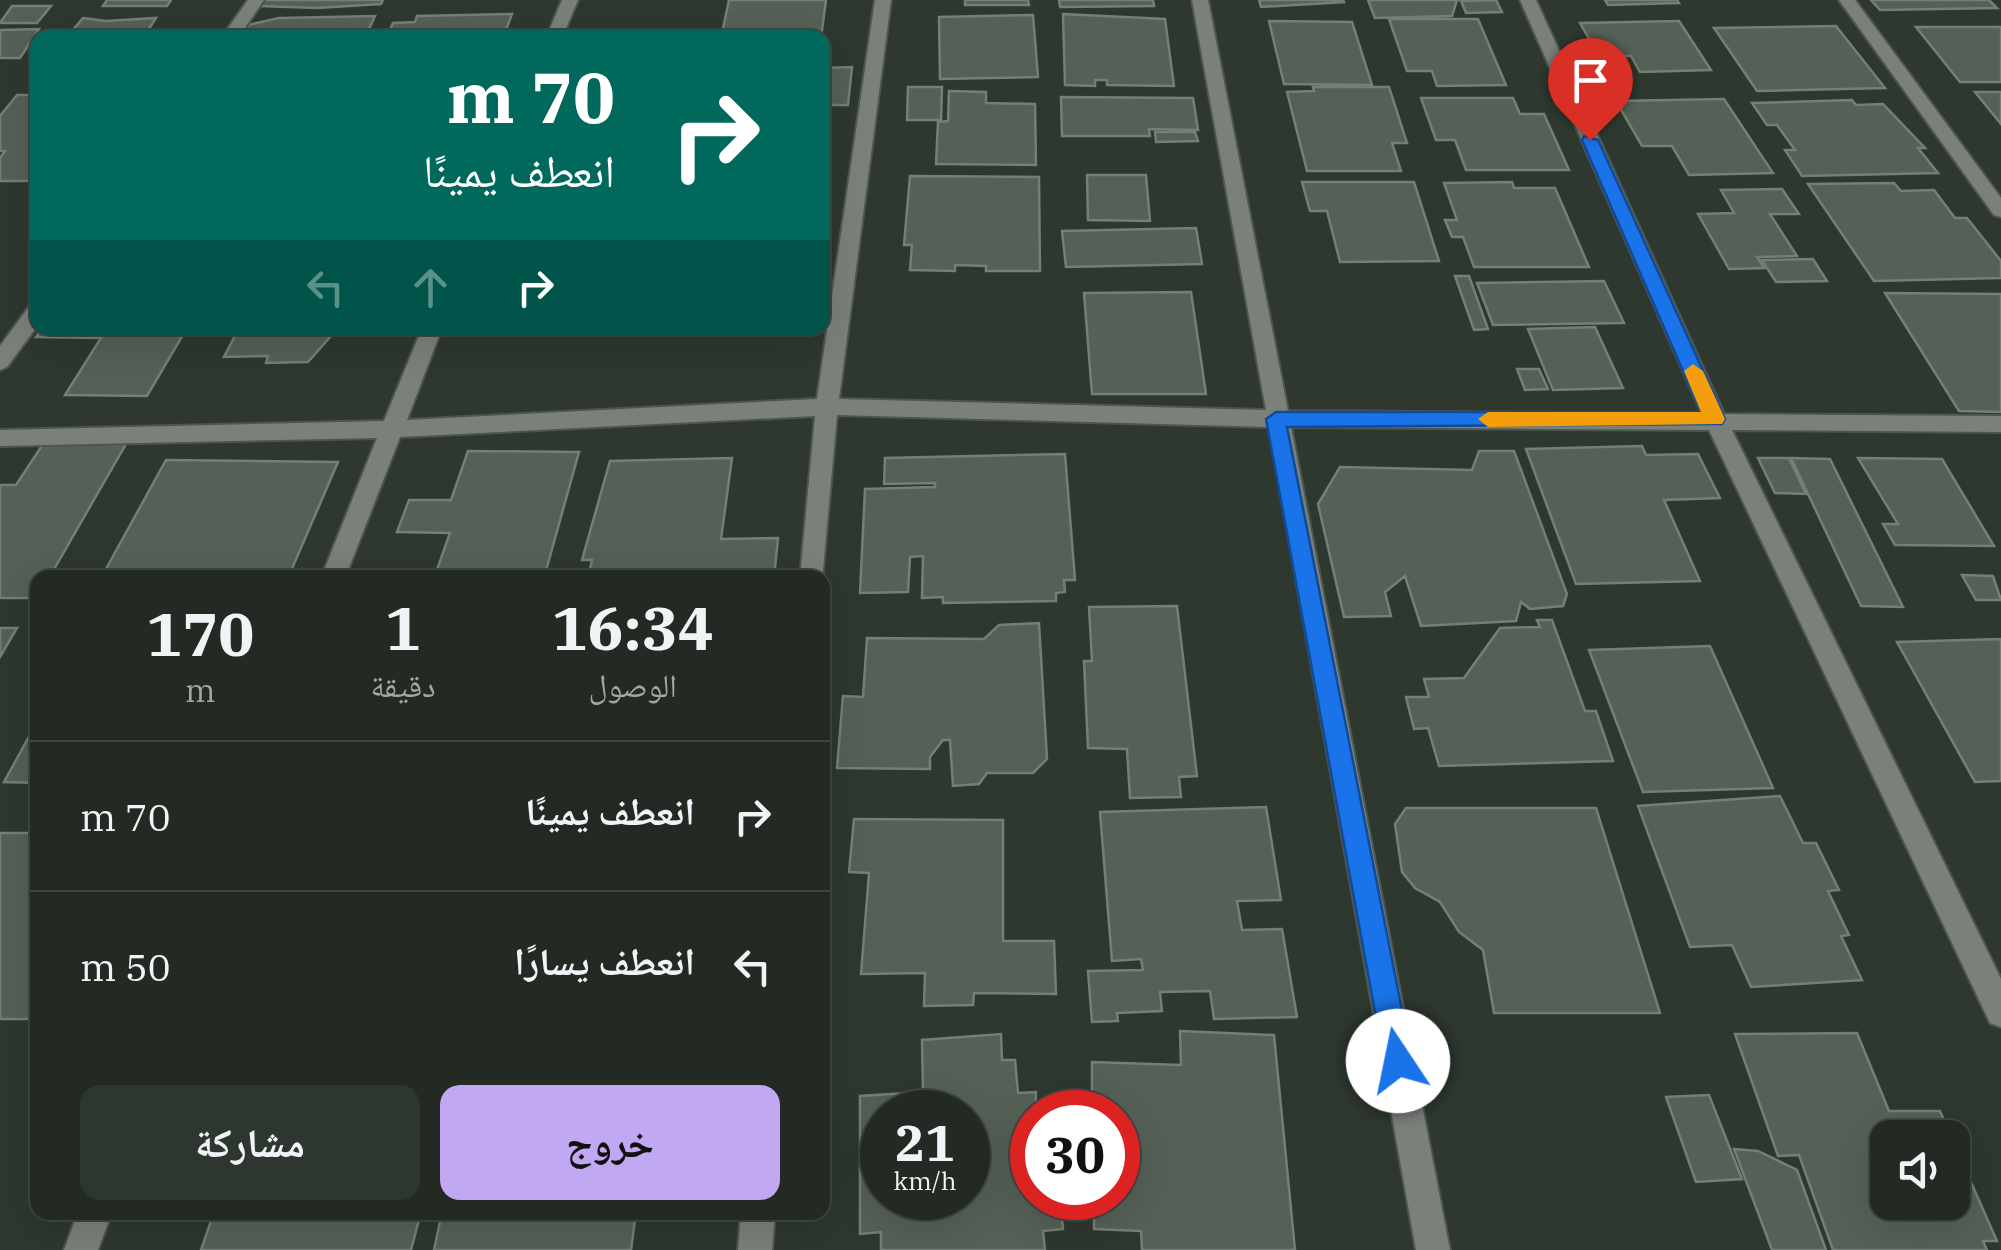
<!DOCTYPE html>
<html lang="ar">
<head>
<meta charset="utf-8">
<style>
	body { margin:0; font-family:"IBM Plex Serif","Noto Naskh Arabic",serif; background:#2e3630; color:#f1f3f6; direction:rtl; height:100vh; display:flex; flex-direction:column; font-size:38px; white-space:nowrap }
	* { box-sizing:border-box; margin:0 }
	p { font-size:32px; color:#a2a7a6 }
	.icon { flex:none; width:55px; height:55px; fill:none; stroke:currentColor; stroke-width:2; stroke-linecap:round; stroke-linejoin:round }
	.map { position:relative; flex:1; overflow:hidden; direction:ltr }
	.sheet { position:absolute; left:30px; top:570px; width:800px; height:650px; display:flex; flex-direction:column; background:#222a23; border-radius:20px; box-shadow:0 10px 40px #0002,0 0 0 2px #3f4641; direction:rtl }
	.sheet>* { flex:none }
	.banner { position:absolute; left:30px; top:30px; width:800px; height:305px; border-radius:20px; box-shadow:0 10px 40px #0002,0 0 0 2px #3f4641; direction:rtl; background:#00695c; color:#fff; overflow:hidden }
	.controls { position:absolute; left:1870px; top:1120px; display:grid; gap:20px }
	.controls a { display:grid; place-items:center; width:100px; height:100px; border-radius:20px; background:#222a23; box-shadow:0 10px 40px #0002,0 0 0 2px #3f4641; font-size:50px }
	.speed { position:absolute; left:860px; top:1090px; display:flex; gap:20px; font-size:50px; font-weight:700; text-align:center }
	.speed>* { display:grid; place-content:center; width:130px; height:130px; border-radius:50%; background:#222a23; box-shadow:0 10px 40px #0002,0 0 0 2px #3f4641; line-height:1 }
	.speed small { font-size:25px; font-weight:400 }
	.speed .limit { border:15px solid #d22; background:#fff; color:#111 }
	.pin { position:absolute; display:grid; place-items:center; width:85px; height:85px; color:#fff; margin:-102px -42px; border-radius:50% 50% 50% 0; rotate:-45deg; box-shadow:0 0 10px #0007 }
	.pin .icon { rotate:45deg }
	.me { position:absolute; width:110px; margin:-55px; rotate:349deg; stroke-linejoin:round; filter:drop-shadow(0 0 8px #0008) }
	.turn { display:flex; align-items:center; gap:35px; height:210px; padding:0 50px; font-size:45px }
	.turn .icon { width:130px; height:130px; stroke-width:2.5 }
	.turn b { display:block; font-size:70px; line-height:85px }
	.lanes { display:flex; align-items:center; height:95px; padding:0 50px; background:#0003; justify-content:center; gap:50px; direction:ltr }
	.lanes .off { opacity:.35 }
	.eta { display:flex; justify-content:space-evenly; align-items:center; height:170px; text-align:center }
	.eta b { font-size:60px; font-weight:700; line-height:70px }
	.button { display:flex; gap:20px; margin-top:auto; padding:20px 50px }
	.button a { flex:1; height:115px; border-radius:20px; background:#c0a8f3; color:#111; font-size:40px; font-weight:700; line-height:115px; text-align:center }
	.button a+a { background:#2e3630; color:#f1f3f6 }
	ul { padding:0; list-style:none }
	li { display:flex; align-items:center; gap:30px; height:150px; padding:0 50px; border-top:2px solid #3f4641 }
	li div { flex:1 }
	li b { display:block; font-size:38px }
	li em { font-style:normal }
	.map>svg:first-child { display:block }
	.building { fill:#556056; stroke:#747f75; stroke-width:2.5; fill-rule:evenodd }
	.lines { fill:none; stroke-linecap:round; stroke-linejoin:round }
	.minor-casing { stroke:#4d564e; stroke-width:4 }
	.minor { fill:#7b807b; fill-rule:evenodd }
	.route { fill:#1a73e8; stroke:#114b97; stroke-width:2.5 }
	.slow { fill:#f59e0b }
</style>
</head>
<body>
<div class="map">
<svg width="2001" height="1250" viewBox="0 0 2001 1250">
	<rect width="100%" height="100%" fill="#2e382f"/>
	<path class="building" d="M107,0H171L167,6H103Z
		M264,0H383L381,4L317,8L260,6Z
		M729,0H826L821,38H721Z
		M965,0H1028L1029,5H965Z
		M1059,0H1153L1154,6L1060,7Z
		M1259,0H1343L1344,2L1261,7Z
		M1368,0H1468H1457L1452,16L1375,18Z
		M1496,0L1502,12L1466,13L1461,1Z
		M1605,0H1677L1679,3L1608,5Z
		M1871,0H1989L1997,8L1880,10Z
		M12,6H51L37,23H0Z
		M512,14L503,38H386L393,23L415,22L417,16Z
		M1063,14L1165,19L1174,86L1107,85V80H1095V86L1065,85Z
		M1033,15L1038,77L940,79L939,17Z
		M375,16L365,38H240L248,25L279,18Z
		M83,18L106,21L156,18L143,38H66Z
		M1389,19H1478L1506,85L1437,86L1432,71H1407Z
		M1269,21L1352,22L1372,85L1284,84Z
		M1679,21L1711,70L1640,72L1631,56H1599L1580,23Z
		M1836,26L1885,88L1757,91L1714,28Z
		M1916,27H2001V82H1960Z
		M39,29L20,58H0V30Z
		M852,67L848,105H822V68Z
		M908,87H942L941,120H907Z
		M1313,87H1389L1407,143H1392L1401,171H1307L1287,92L1314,91Z
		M949,91L986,92V103L1035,104L1036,165L936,164L938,122L948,121Z
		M1975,92H2001V124Z
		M17,95H38V181H0V158L5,151H0V116Z
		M1061,97L1193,98L1198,130L1149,129L1150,136H1062Z
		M1421,98H1513L1520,114H1544L1569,170H1466L1455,140H1436Z
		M1724,99L1773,173L1689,175L1672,146H1642L1616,101Z
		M1852,100L1856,105L1883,104L1925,148H1918L1938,173L1802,176L1785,150H1795L1777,125H1767L1752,103Z
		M1155,132H1195L1198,141L1156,142Z
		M1087,175H1146L1150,221L1088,220Z
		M910,176L1039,177L1040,271H986V266L955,265V271L910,270L912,245H904Z
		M1302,182H1414L1439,261L1340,262L1327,211H1310Z
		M1512,182L1514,188H1555L1589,267H1474L1463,237H1452L1445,220H1457L1444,183Z
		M1894,183L1901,191L1934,190L1955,218H1967L2001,261V278L1874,281L1808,184Z
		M1782,189L1799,214H1770L1797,256L1757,257L1764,268L1729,269L1698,214L1734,213L1721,190Z
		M1196,228L1202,264L1066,267L1062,231Z
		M1813,259L1827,281L1776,282L1762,260Z
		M1455,276H1469L1488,329L1474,330Z
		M1604,281L1624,323L1493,325L1477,283Z
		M1191,292L1206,394H1092L1084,293Z
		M1885,293L2001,294V412L1959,411Z
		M1595,327L1623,388L1553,390L1528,329Z
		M43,328H187L147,396L65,395L101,338L36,337Z
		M239,328H338L308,362L266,363L268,356L224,357Z
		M1517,369H1539L1548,389L1525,390Z
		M43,444H126L49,578H38V598H0V485H16Z
		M1642,446L1646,455L1698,454L1720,498L1664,500L1700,581L1576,584L1526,449Z
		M468,451L579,452L544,578H434L450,533L397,532L409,500H451Z
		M1479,451H1514L1567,594L1563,606L1530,609L1521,602L1516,621L1421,626L1405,576L1385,592L1391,616L1344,617L1318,504L1340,467L1472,470Z
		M1065,454L1075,580H1064L1065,592L1056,593V601L943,603V597L922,598L923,556L910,557L908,592L860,593L865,489L935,487V483L884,484L885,458Z
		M732,458L721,539L778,538L774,578H588L592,560H582L610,461Z
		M1758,458H1789L1806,494L1775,493Z
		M1791,458L1830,459L1903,607L1861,606Z
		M1858,458L1942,459L1994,546L1895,545L1883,524H1898Z
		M166,460L338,462L288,578H101Z
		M1962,575L1993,576L2001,600H1976Z
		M1177,606L1197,776L1179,777L1181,797L1130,798L1127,749L1088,748L1084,661H1092L1089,607Z
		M1537,620H1552L1585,711H1596L1613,761L1439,766L1428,728L1414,729L1406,697H1429L1424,679L1464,678L1500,628L1540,627Z
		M1039,623L1047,759L1033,773H987L979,784L953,786L950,740H943L930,757V769L837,768L843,696L863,697L867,638L984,639L999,625Z
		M0,628H17L0,657Z
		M2001,639V781L1975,782L1897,642Z
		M1710,646L1773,788L1643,792L1589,650Z
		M38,720V783L4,782Z
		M1780,796L1803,843H1816L1839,890L1828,891L1849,935L1841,936L1862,980L1751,987L1732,945L1690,947L1638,806Z
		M1266,807L1281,900L1237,901L1242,930L1282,929L1297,1017L1214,1019L1210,991L1160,992L1162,1011L1117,1013L1118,1021L1092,1022L1088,971L1143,970L1141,959L1112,961L1100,812Z
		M1406,808H1596L1660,1013H1494L1483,950L1459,932L1440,902L1415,888L1402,872L1395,824Z
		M854,819L1003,820V941H1054L1056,994L974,993L973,1005L924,1006L925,973L861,974L869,873L849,872Z
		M0,833H38V1019H0Z
		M1180,1031L1274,1035L1295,1250H1142L1141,1231L1094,1229V1198H1118V1112H1092V1062L1181,1065Z
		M1857,1033L1889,1111H1940L1952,1138H1888V1202H1952V1139L1997,1241H1983L1987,1250H1833L1799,1155L1778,1156L1735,1034Z
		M1001,1034L1002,1060H1015L1018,1093L1036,1092L1032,1198H1060L1063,1229L1043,1231L1045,1250H881V1232L860,1234V1096L923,1092L922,1040ZM882,1112H968V1198H882Z
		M1709,1095L1742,1179L1696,1182L1666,1097Z
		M1734,1149L1758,1151L1797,1170L1826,1250H1772Z
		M214,1212H421L411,1250H201Z
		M442,1212H636L631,1250H434Z"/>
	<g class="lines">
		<g class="minor-casing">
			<path id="minor" d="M248,0H264L238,38H221Z
				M562,0H578L562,38H546Z
				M875,0H891L839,399L1266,410L1192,0H1208L1288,411L1702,414L1520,0H1536L1724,414L2001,416V432L1732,430L2001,979V1027L1990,1023L1709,430L1291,427L1450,1250H1416L1269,427L837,415L822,581V578H800L815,416L400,437L345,578H321L377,438L0,446V430L384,421L422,328H442L407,420L817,399Z
				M1839,0H1855L2001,198V217L1994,215Z
				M38,302V325L7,367L0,370V346L31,304Z
				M78,1212H112L98,1250H64Z
				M741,1212H775L772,1250H738Z"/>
		</g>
		<use href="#minor" class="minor"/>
	</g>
	<path class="route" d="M1584,136L1598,140L1725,419L1722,424L1287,427L1412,1061L1408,1071L1398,1075L1388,1071L1384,1061L1266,419L1276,412H1701L1582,140Z"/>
	<path class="slow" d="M1693,364L1703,371L1725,419L1722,424L1488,427L1478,419L1488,412H1701L1684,371Z"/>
</svg>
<div class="controls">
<a><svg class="icon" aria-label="sound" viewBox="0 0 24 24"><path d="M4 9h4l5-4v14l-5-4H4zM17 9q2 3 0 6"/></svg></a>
</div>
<div class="speed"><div>21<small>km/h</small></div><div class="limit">30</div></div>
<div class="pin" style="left:1590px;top:140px;background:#d93025"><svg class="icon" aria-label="arrive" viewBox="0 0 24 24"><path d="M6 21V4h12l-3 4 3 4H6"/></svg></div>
<svg class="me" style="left:1398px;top:1061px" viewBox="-20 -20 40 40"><circle r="19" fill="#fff"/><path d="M0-13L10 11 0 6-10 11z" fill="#1a73e8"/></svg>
<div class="banner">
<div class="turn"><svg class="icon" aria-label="right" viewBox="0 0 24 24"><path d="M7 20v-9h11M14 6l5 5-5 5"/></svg><div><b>70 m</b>انعطف يمينًا</div></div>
<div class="lanes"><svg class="icon off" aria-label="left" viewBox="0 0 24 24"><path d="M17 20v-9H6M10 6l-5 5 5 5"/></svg><svg class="icon off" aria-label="ahead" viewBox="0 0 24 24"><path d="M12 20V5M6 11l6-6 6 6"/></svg><svg class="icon" aria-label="right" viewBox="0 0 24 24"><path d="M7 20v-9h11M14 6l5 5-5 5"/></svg></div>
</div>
<section class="sheet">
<div class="eta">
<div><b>16:34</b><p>الوصول</p></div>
<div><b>1</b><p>دقيقة</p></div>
<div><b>170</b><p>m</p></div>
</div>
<ul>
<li><svg class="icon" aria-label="right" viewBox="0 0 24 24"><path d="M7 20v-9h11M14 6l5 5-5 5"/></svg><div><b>انعطف يمينًا</b></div><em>70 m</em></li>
<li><svg class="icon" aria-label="left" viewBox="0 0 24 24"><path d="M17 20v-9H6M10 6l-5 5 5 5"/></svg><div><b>انعطف يسارًا</b></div><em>50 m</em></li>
</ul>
<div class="button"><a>خروج</a><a>مشاركة</a></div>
</section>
</div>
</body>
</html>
